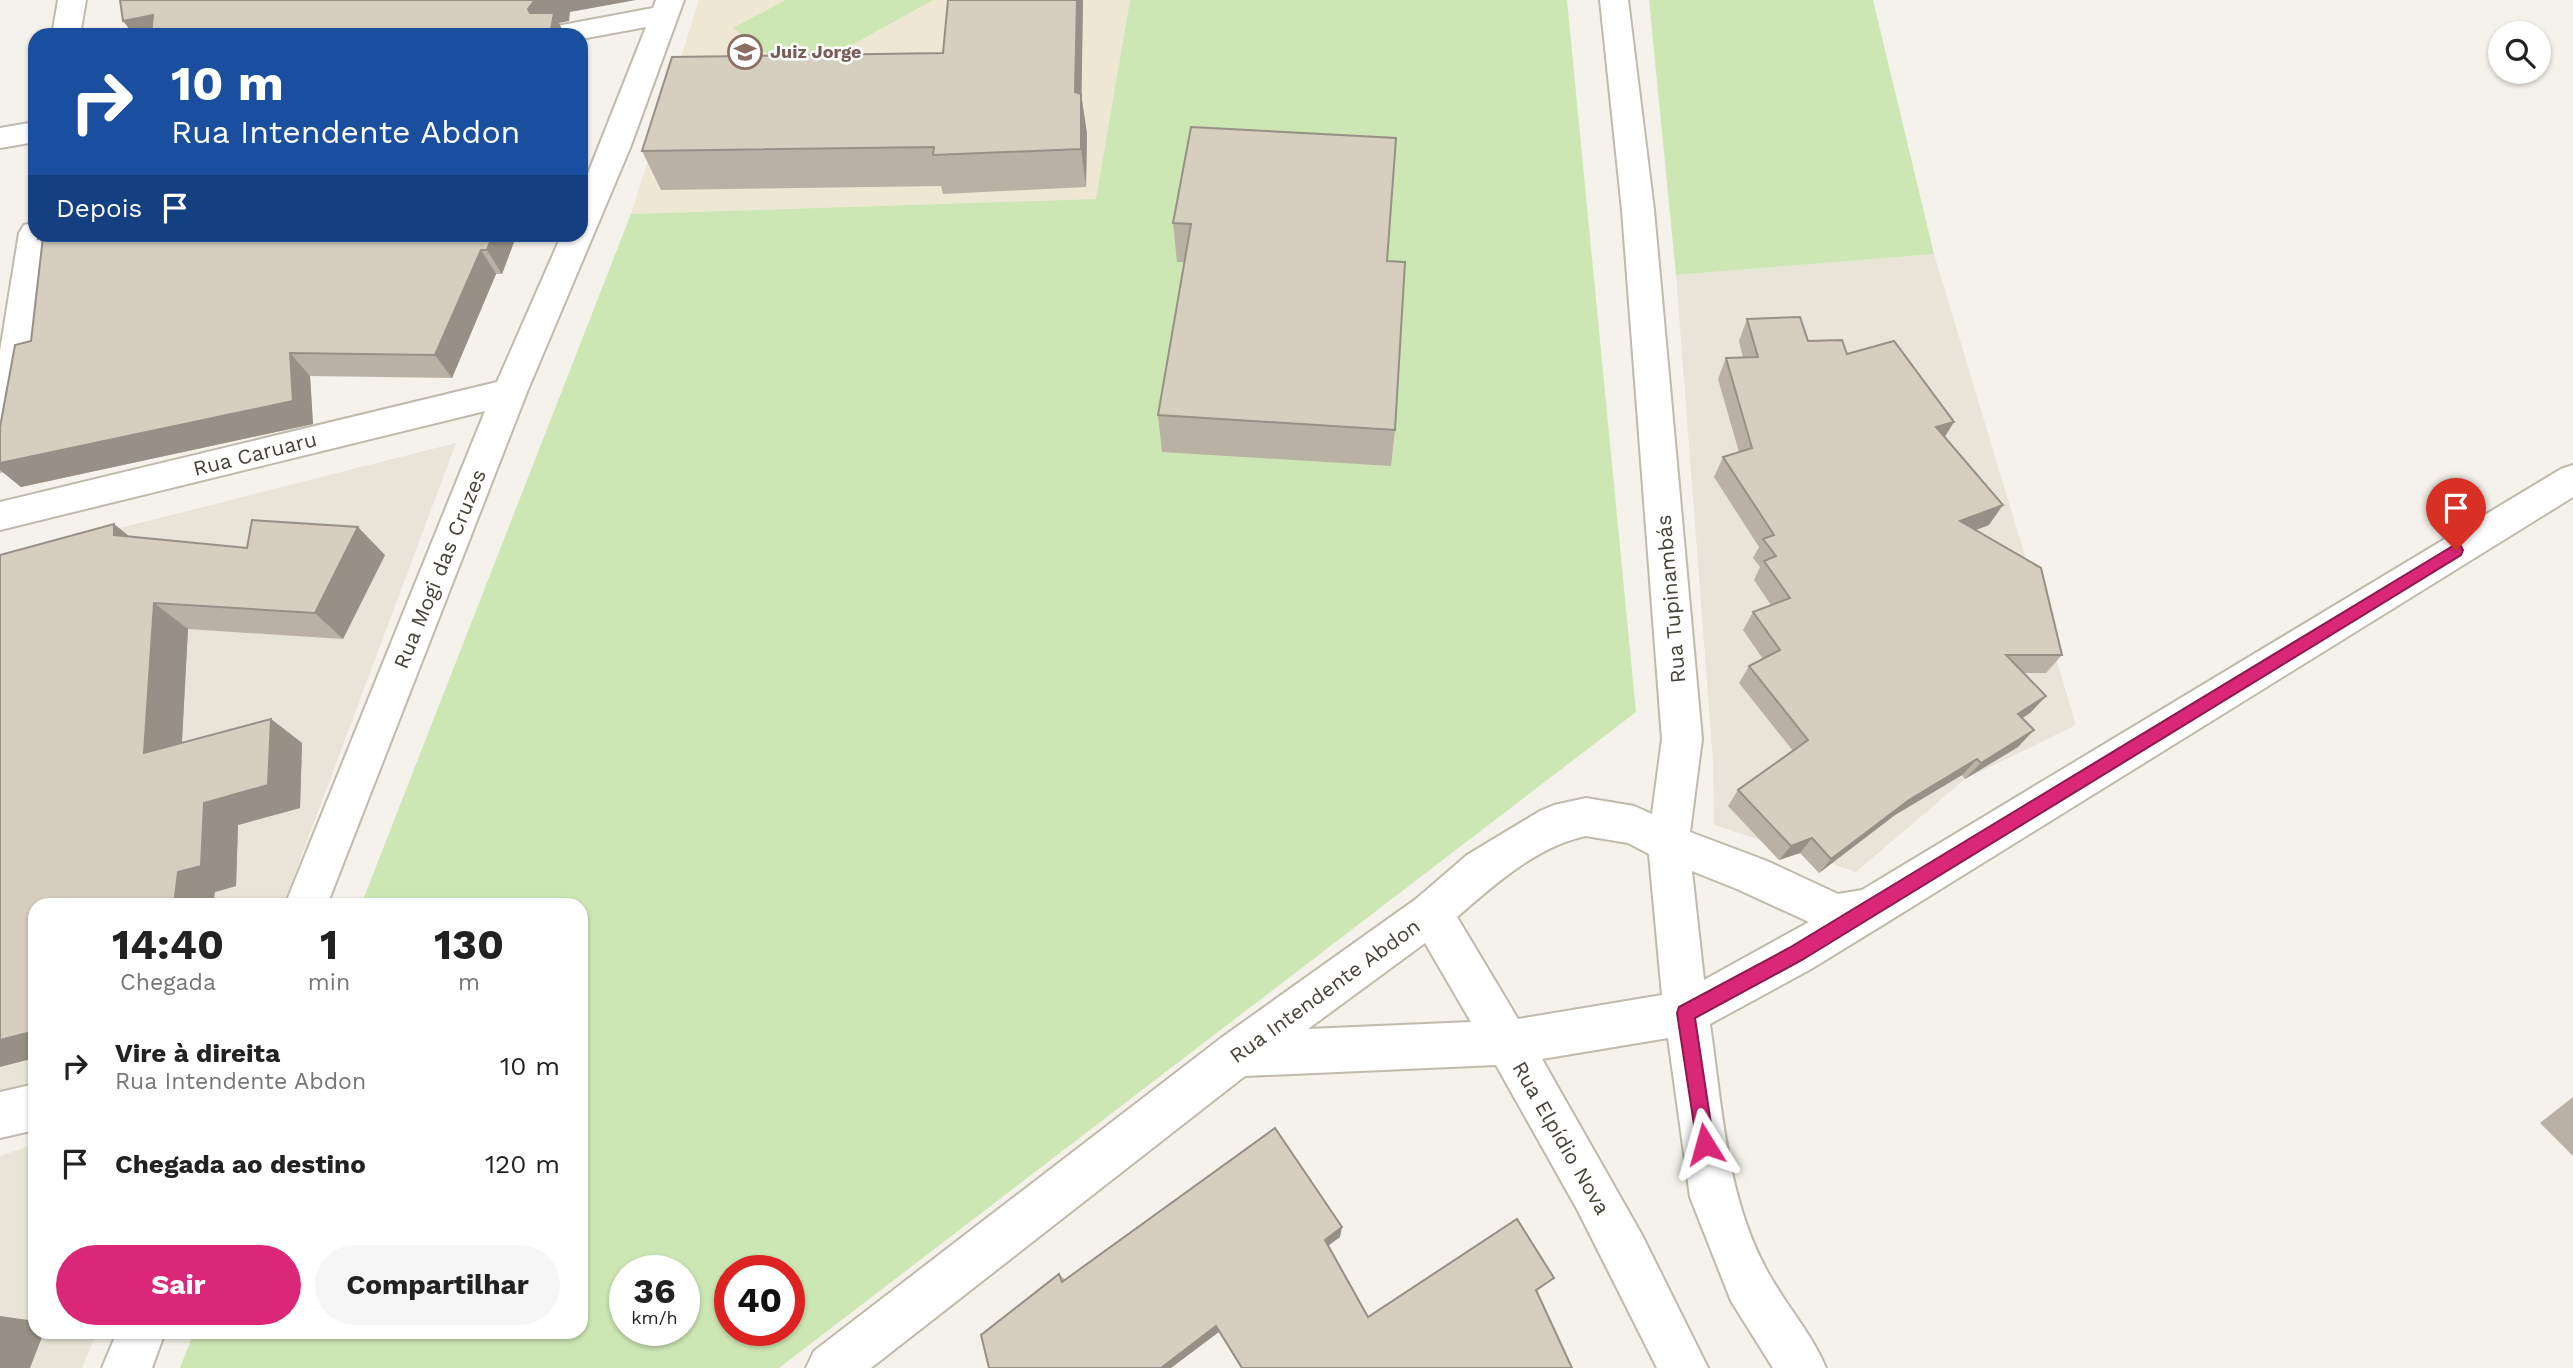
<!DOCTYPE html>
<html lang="pt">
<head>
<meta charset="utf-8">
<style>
	body { margin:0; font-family:"Work Sans",sans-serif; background:#f6f6f6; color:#222; height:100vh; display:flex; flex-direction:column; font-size:26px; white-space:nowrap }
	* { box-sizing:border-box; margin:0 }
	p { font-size:23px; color:#767676 }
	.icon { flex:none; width:38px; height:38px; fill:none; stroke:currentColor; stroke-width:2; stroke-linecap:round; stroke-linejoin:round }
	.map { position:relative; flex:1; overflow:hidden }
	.side { position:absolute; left:28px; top:898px; width:560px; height:441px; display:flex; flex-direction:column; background:#fff; border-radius:21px; box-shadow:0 2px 5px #0004 }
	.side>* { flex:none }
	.top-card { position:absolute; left:28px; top:28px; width:560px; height:214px; border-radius:21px; box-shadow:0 2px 5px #0004; background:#1a4fa0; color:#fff; overflow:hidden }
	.controls { position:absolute; left:2488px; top:21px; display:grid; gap:14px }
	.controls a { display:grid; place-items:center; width:63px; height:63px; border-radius:50%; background:#fff; box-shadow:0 2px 5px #0004; font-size:35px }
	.speed { position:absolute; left:609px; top:1255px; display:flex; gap:14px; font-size:35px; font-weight:700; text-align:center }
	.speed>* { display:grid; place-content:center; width:91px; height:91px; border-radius:50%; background:#fff; box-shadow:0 2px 5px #0004; line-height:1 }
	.speed small { font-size:18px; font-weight:400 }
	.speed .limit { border:10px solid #d22; background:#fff; color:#111 }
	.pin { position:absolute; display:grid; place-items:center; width:60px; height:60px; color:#fff; margin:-72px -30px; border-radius:50% 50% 50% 0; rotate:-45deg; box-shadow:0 0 7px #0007 }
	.pin .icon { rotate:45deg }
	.me { position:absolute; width:77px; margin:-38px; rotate:352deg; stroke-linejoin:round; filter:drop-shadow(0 0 5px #0008) }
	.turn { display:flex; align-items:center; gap:24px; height:147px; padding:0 28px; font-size:32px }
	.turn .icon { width:91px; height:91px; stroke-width:2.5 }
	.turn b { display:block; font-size:49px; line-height:60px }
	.then { display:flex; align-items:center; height:66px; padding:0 28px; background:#0003; gap:14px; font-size:26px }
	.eta { display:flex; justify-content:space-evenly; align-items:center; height:119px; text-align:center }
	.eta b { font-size:42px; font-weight:700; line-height:49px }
	.cta { display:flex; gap:14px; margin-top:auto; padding:14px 28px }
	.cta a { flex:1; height:80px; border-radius:42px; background:#db2777; color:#fff; font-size:28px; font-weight:700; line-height:80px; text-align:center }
	.cta a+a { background:#f6f6f6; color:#222 }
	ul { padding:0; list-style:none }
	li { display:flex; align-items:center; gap:21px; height:98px; padding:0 28px }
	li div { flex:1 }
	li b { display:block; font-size:26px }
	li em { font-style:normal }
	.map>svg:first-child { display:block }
	.residential { fill:#e8e4d8 }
	.education { fill:#ede7d4 }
	.green { fill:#cde7b4; fill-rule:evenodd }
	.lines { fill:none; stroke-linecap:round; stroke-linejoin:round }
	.minor-casing { stroke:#c0baac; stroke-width:4 }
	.minor { fill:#fff; fill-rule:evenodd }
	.wall { fill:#b8b1a4 }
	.shaded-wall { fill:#969086 }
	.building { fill:#d6cebf; stroke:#969086; stroke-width:2 }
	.route { fill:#db2777; stroke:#8e194d; stroke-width:2 }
	.labels { text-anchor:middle; stroke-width:5; stroke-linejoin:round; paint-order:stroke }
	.far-education-label { font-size:18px; font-weight:bold; fill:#785e54; stroke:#fff; text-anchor:start }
	.street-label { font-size:21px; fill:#484338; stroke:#fff }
</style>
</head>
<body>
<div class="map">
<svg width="2573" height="1368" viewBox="0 0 2573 1368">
	<rect width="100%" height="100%" fill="#f4f2ea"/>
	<path class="residential" d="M1934,254L2076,725L1965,779L1856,872L1714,825L1713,761L1676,275Z
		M456,443L283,905H35V1090L0,1098V665L29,551Z
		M35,1144V1332H97L82,1368H0V1156Z"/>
	<path class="education" d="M699,0H1130L1097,199L631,214Z"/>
	<path class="green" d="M786,0H933L796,76L733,28Z
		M1130,0H1567L1636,712L779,1368H180L194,1332H581V905H361L631,214L1096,199ZM625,1270H684V1330H625ZM730,1270H789V1330H730Z
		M1649,0H1873L1934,254L1676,275Z"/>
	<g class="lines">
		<g class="minor-casing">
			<path id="minor" d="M58,0H86L80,35H52Z
				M656,0H684L630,148L527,392L327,905H285L485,411L0,530V502L497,382L562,234H581V191L646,27L581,39V35H543L547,29L557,26L653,8Z
				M1600,0H1628L1654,210L1702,739L1690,832L1767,861L1838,894L1862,890L2561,469L2573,465V497L1886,923L1811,969L1710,1024C1722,1106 1726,1193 1765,1267C1783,1302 1811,1332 1826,1368H1773L1731,1301L1690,1197L1668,1038L1542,1059L1642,1235L1708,1368H1657L1578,1211L1496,1065L1245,1076L871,1368H806L814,1351L1221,1038L1416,899L1467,855L1540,811L1554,805L1586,798L1634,806L1652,814L1662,739L1622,210ZM1586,836L1628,843L1649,854L1662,995L1518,1019L1457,917C1494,885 1537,846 1586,836ZM1692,871L1737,889L1809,922L1704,980ZM1425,943L1471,1022L1308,1029Z
				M35,122V142L0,148V128Z
				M35,222V234H50L17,457L12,467L0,471V351L19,233L24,225Z
				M35,1084V1130L0,1138V1092Z
				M117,1332H165L152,1368H102Z"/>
		</g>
		<use href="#minor" class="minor"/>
	</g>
	<path class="wall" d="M1083,0L1081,94L1087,134L1086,187L943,194L941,186L661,190L642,151L943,53Z
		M1191,127L1387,261L1395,430L1391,466L1162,452L1158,415L1184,262H1177L1173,223Z
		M39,234H517L502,274H496L452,378L310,376L313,424L21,487L0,470V427L31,341L43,243L38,239Z
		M1747,319L1847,354L1945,437L1989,525L1975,530L2062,655L2046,673H2023L2046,696L2030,713L2022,718L2018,747L1965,779L1962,775L1895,815L1819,873L1800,853L1779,860L1728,806L1738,790L1793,751L1739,683L1749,666L1763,659L1743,630L1753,612L1771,605L1754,580L1760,567L1753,558L1759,547L1714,477L1723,457L1739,452L1718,379L1726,358L1743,357L1739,341Z
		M114,524L129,536L247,548L385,555L343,639L188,629L182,743L271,719L302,743L300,808L238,825L236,886L215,892Z
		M2573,1097V1156L2540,1123Z
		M1340,1237L1328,1245L1368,1317L1545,1285L1537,1291L1572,1368H1241L1219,1332L989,1368L1059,1274L1065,1280Z"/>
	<path class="shaded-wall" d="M540,0H636L570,12L569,21L559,23L565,35L541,34L528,9L534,1Z
		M1077,0H1083L1081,131L1075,92Z
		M153,15L168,35H134L123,21Z
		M1081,94L1087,134L1086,187L1081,149Z
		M493,234H517L502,274L487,250Z
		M481,250L496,274L452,378L435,355Z
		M290,353L310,376L313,424L21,487L0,470V463Z
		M1954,422L1941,443L1936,427Z
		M2003,505L1989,525L1947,541L1960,521Z
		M114,524L148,552L114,535Z
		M358,527L385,555L343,639L315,613Z
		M154,603L188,629L180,776L144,753Z
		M2046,696L2030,713L2002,731L2018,714Z
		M271,719L302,743L300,808L238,825L236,886L215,892L213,905H174L178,872L204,803Z
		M2034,730L2018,747L1965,779L1981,763Z
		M1977,759L1962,775L1895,815L1819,873L1831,859L1909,800Z
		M1812,838L1800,853L1779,860L1791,846Z
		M35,1031V1058L0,1067V1040Z
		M1342,1227L1340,1237L1324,1249L1325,1240Z
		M0,1316L35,1321V1332H44L30,1368H0Z
		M1216,1326L1219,1332L1171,1368H1161Z"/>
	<path class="building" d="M120,0H540L534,1L528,9L530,13H554L550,35H151L153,15L123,21Z
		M948,0H1077L1075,92L1081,94V149L933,155L934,147L642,151L672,57L943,53Z
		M1191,127L1396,138L1387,261L1405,262L1395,430L1158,415L1191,224L1173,223Z
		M39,234H493L487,250H481L435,355L290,353L293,401L0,463V427L15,345L31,341L43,237L38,239Z
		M1800,317L1808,341L1842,340L1847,354L1894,341L1954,422L1936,427L2003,505L1960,521L2041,568L2062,655H2006L2046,696L2018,714L2034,730L1981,763L1977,759L1909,800L1831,859L1812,838L1791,846L1738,790L1808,740L1749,666L1780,650L1753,612L1790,598L1764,561L1776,556L1763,539L1774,535L1723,457L1752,448L1726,358L1758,357L1747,319Z
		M252,520L358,527L315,613L154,603L144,753L271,719L268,785L204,803L201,866L178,872L174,905H35V1031L0,1040V555L114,524V535L247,548Z
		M1275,1128L1342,1227L1325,1240L1368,1317L1517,1219L1554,1278L1536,1290L1572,1368H1242L1216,1326L1161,1368H989L981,1335L1059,1274L1062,1282Z"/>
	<path class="route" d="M2456,544L2461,546L2463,550L2461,555L1802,960L1695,1018L1714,1144L1712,1151L1705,1154L1698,1151L1677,1013L1679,1007L1789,948Z"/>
	<defs>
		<g id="school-ring" transform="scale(1.75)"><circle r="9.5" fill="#fff" stroke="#8d6e63" stroke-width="1.5"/><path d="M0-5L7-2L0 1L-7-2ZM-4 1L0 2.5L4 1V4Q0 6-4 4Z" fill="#8d6e63"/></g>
	</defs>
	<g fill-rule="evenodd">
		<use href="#school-ring" x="745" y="52"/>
	</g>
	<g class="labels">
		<g class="far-education-label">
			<text x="770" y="58">Juiz Jorge</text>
		</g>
		<g class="street-label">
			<text transform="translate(255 454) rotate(-14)" y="7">Rua Caruaru</text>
			<text transform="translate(440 569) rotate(-68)" y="7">Rua Mogi das Cruzes</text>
			<text transform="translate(1671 599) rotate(-95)" y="7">Rua Tupinambás</text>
			<text transform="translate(1325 991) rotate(-36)" y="7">Rua Intendente Abdon</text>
			<text transform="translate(1561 1138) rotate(60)" y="7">Rua Elpídio Nova</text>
		</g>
	</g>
</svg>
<div class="controls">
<a><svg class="icon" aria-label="search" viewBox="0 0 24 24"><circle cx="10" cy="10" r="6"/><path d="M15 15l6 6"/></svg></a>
</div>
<div class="speed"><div>36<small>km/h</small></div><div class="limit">40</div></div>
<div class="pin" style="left:2456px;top:550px;background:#d93025"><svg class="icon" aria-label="arrive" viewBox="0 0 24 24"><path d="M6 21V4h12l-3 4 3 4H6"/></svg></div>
<svg class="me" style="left:1705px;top:1144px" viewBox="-20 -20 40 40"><path d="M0-17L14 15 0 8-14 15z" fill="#db2777" stroke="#fff" stroke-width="4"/></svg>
<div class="top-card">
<div class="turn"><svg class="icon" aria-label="right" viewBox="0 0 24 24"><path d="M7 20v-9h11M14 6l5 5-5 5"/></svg><div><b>10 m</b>Rua Intendente Abdon</div></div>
<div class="then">Depois<svg class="icon" aria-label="arrive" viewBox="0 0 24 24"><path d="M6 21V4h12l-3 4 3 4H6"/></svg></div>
</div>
<section class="side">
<div class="eta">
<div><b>14:40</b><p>Chegada</p></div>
<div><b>1</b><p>min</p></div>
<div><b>130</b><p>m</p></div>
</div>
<ul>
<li><svg class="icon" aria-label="right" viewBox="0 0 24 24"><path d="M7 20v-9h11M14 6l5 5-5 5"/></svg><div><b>Vire à direita</b><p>Rua Intendente Abdon</p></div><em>10 m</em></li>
<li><svg class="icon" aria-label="arrive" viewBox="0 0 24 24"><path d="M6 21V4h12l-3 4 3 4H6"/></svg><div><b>Chegada ao destino</b></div><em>120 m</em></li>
</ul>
<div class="cta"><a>Sair</a><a>Compartilhar</a></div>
</section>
</div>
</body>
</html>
